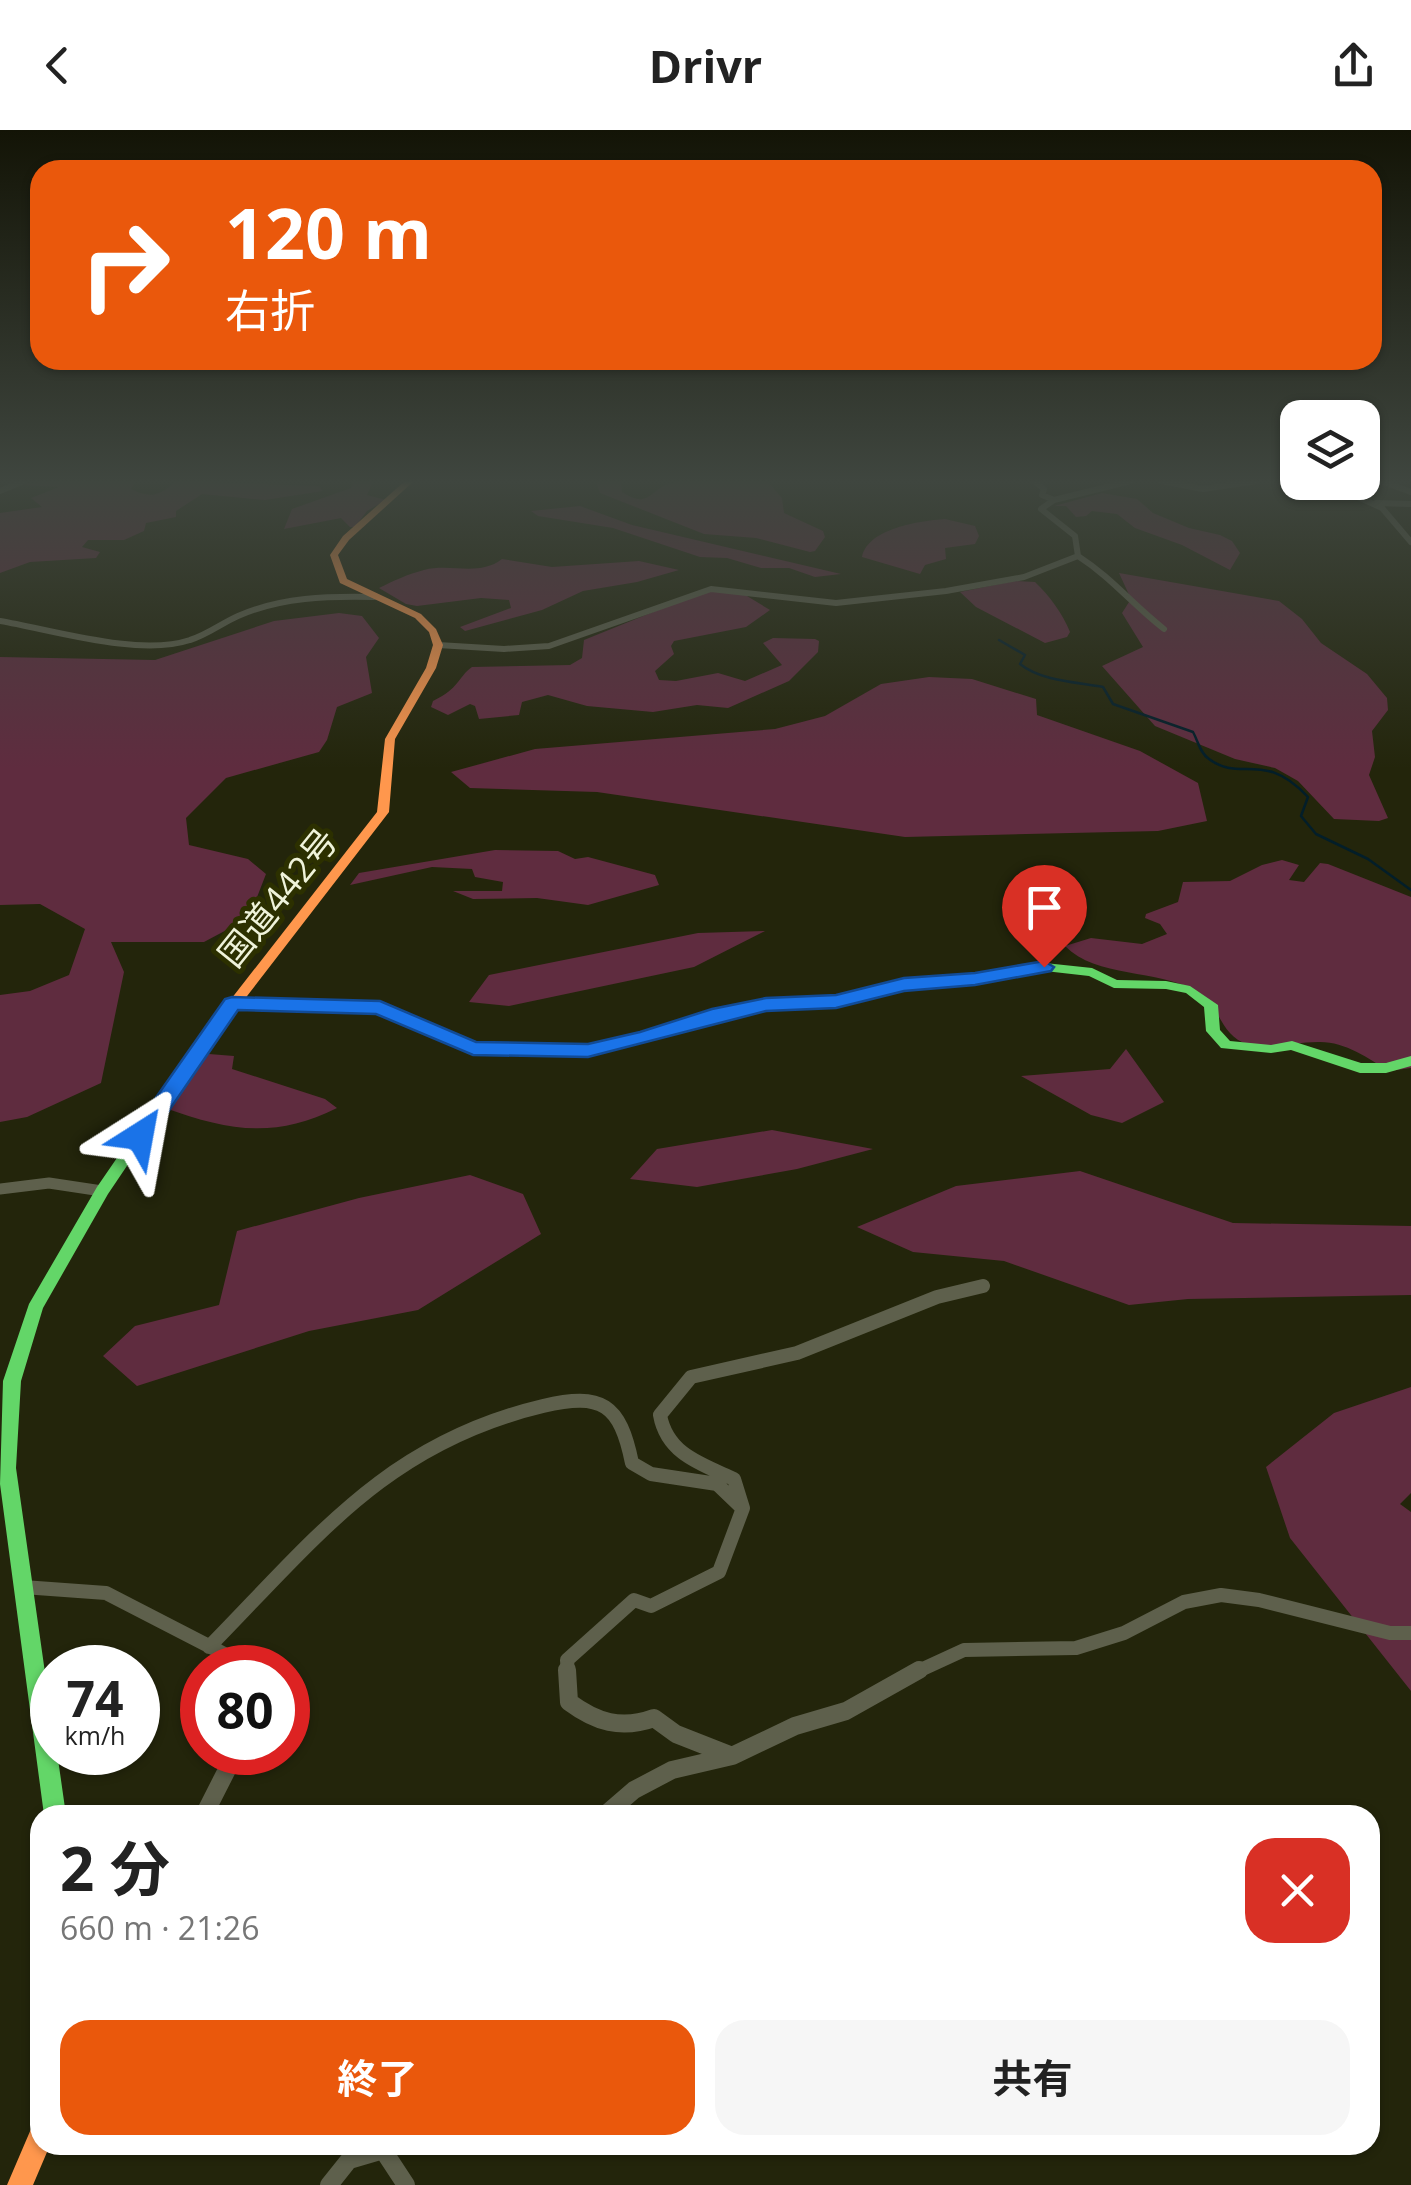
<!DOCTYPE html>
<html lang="ja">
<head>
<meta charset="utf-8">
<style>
	body { margin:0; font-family:"Open Sans","Noto Sans JP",sans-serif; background:#f6f6f6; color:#222; height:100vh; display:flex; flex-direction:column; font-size:38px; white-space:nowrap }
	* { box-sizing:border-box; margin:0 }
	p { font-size:32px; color:#767676 }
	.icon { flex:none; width:55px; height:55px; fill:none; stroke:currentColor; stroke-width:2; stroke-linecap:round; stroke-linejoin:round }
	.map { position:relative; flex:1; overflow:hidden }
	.details { position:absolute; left:30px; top:1675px; width:1350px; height:350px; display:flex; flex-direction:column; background:#fff; border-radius:30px; box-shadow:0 2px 8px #0004 }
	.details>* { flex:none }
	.top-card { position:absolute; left:30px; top:30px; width:1352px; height:210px; border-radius:30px; box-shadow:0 2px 8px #0004; background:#ea580c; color:#fff; overflow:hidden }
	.fabs { position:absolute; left:1280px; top:270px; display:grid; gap:20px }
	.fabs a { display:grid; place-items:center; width:100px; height:100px; border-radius:20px; background:#fff; box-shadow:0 2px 8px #0004; font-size:50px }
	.speed { position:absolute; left:30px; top:1515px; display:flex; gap:20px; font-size:50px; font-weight:700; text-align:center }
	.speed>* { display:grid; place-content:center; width:130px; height:130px; border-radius:50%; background:#fff; box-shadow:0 2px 8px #0004; line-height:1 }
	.speed small { font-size:25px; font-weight:400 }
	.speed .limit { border:15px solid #d22; background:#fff; color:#111 }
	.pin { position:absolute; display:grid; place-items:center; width:85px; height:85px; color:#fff; margin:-102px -42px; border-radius:50% 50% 50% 0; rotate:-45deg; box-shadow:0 0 10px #0007 }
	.pin .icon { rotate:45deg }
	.me { position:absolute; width:110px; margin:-55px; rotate:34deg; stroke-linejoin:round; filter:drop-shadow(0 0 8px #0008) }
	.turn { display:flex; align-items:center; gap:35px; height:210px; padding:0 30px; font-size:45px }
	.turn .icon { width:130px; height:130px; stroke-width:2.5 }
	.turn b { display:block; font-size:70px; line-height:85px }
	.round { display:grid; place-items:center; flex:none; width:105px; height:105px; border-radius:30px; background:#f6f6f6 }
	.overview { display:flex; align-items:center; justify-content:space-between; height:170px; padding:0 30px }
	h1 { font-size:60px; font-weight:700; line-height:75px }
	.primary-button { display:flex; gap:20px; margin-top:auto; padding:20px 30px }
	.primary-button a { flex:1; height:115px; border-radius:30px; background:#ea580c; color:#fff; font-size:40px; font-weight:700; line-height:115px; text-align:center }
	.primary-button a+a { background:#f6f6f6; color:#222 }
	header { display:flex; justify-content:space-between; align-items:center; height:130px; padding:0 30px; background:#fff; font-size:45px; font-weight:700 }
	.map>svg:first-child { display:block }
	.green { fill:#5f2c3f }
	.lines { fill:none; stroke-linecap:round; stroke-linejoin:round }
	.stream { stroke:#031e29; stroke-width:2.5 }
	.street-far3 { stroke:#5e604c; stroke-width:6 }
	.street-far2 { stroke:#5e604c; stroke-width:11 }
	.street-far1 { stroke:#5e604c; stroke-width:14 }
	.street { stroke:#5e604c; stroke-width:18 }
	.fast { fill:#63d668; fill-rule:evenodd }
	.slow { fill:#ff974d; fill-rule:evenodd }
	.route { fill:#1a73e8; stroke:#114b97; stroke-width:2.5 }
	.labels { text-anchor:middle; stroke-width:10; stroke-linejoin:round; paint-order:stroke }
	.street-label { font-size:35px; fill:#eff3da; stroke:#2c3000 }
</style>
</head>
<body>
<header><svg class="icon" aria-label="back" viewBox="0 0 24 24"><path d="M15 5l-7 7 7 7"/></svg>Drivr<svg class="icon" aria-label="share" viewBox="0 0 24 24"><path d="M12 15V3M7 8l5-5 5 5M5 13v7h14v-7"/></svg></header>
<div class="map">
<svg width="1411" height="2055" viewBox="0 0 1411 2055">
	<rect width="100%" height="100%" fill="#23250b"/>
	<path class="green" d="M43,351H136L131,359C151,368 158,367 176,351L319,356L323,361L265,370L202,364L176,381V387L146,393L144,401L124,410H88L82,417L100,422L96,428L30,432L0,443V383L42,377L31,368L59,357L23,355Z
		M354,351H373L367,365L386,370L367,381L355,397H350L341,388L284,399L292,379L351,358Z
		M596,351H621L622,362C650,380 649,359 671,353C700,345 737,351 767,351L782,368L784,383L823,401L825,407L815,421L810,422L756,408L704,404L600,363Z
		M1102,363L1137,369L1153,383L1189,398L1220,405L1232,411L1240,423L1230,440L1182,415L1135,398L1117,384L1092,381L1086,386L1076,387L1066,376H1054Z
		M580,376L632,395L841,444L815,447L789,438H761L727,428L700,427L613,398L538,386L531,381Z
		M945,389L975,396L979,406L975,414L945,418L946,429L925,435L920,444L862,427C868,398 920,391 945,389Z
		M502,429L552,437L639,431L679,440L637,452L583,461L542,480L465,501L460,497L511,478L509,470L481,468L417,476L406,474L379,458C393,451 408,444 424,440C451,433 479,447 502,429Z
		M1119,443L1279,471L1302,489L1321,513L1367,544L1387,568L1388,580L1372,601L1375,627L1369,645L1388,688L1379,691L1334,689L1298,651L1275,638L1235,629L1155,596L1102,536L1143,517L1122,483L1131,469Z
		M1014,451L1035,452C1049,465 1063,484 1070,502L1067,507L1045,513L976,477L960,462Z
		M722,460L742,463L770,480L746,497L674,511L671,516L674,524L655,541L659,550L676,551L718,543L745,551L782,535L763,513L773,508L815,509L819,511L818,522L789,551L728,578L697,575L653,582L587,576L548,565L522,572L519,585L479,589L475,576L470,574L448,585L431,577L433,571C460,558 457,548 472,537L570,535L582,528L584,510L700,463Z
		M339,483L362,486L379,508L366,527L372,563L337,577L327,610L319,622L226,648L186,688L189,715L248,729L266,744L249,788L204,812H111L124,842L101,953L27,987L0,992V865L30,861L69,845L85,799L40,774L0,775V527L155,530L274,491Z
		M929,547L972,549L1036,569L1037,585L1140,621L1198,653L1207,691L1158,701L905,707L597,662L470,658L451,642L535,619L775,599L825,586L881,554Z
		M495,720L558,721L575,729L588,727L655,745L659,755L588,775L537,768L473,769L453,761H502L503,752L475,747L472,739L432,737L350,755L359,743Z
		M1282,730L1299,735L1289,750L1304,752L1320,733L1328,734L1411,767V938L1389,941C1368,928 1344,911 1318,912C1295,912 1272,919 1248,914C1220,907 1221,875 1196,861C1158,839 1096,848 1065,816L1091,808L1142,814L1167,804L1160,794L1145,788L1146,784L1178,772L1183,752L1230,751L1262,735Z
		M765,801L694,837L509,876L469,872L489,845L698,803Z
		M1126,919L1164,972L1122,993L1091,985L1021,946L1110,939Z
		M209,924L234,926L232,939L325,969L337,978C275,1009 229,1001 165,978Z
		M772,1000L873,1019L797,1039L697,1057L630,1049L657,1019Z
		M1080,1041L1233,1093L1411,1096V1165L1188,1169L1129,1175L1004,1131L913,1122L857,1097L956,1056Z
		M470,1045L523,1064L541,1104L418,1180L309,1201L137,1256L103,1226L135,1196L219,1175L237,1101L359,1068Z
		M1411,1257V1363L1400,1374L1411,1382V1561L1290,1408L1266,1337L1334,1283Z"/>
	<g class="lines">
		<path class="stream" d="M999,510L1025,525L1020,534C1041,551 1076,552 1103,557L1113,574L1193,602C1198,611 1200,623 1209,629C1241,653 1263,619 1308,667L1301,686L1316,704L1368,729L1411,760"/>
		<path class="street-far3" d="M1034,351L1044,359L1042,365L1054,370
			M1161,351L1203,359L1257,351
			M1381,351L1411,362
			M1325,352L1382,378L1411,412
			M0,361L24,351
			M1376,373L1411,374
			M1078,426L1075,406L1041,379L1054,370L1131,351
			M1078,426C1112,448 1132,474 1164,499
			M0,491C53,500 139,527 190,510C207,505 222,493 238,486C281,467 328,466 374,467
			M438,515L504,519L549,516L711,459L836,473L946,461L1024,447L1078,426"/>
		<path class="street-far2" d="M0,1059L49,1053L102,1061"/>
		<path class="street-far1" d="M23,1457L106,1463L234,1529L240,1538
			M209,1517C316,1408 387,1313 543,1276C602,1262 620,1274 632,1333L651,1344L717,1354L741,1377
			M568,1543L567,1530L634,1470L651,1476L719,1442L743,1378L734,1349C701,1334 667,1324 660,1285L691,1247L797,1223L937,1167L983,1156
			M914,1543L964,1520L1076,1518L1124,1503L1184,1472L1221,1465L1259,1470L1390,1503H1411"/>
		<path class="street" d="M567,1540L569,1572C596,1592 621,1600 654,1588L676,1604L732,1626
			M204,1685L236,1622
			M605,1685L634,1660L672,1640L732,1626L795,1596L846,1581L919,1540
			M329,2055L349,2030L383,2020L406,2055"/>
		<path class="fast" d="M1045,833L1092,838L1117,850L1166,851L1190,856L1218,875L1220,900L1230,911L1271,915L1292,911L1361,933H1386L1411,926V936L1386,943H1360L1291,920L1271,923L1221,918L1206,901L1204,877L1186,863L1166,859L1114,858L1089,846L1045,841L889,862L882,858L889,854Z
			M194,921L201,926L108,1064L43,1178L21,1251L16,1338L52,1592V1622H57L66,1685H44L0,1354L3,1251L29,1174L97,1057L189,923Z"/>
		<path class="slow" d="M405,351H414L349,410L338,425L347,449L421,484L436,499L443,515L436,538L395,609L389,682L244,870L380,873L475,915L587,917L766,870L837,867L889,854L894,855L896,858L894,861L837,875L766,878L587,925L473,923L378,881L238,878L199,929H189L187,926L189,923L377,682L385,609L426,538L433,515L429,502L415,488L340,453L330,425L343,406Z
			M40,1995V2015H50L33,2055H7L31,1999Z"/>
	</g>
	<linearGradient id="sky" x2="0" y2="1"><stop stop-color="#131406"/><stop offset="0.55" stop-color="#3f463f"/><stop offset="1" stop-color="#3f463f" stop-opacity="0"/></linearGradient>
	<rect width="1411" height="639" fill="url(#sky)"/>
	<path class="route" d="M1044,831L1054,837L1051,841L975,855L904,861L836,878L766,881L588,927L473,925L376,884L238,880L148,1011H132L129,1006L225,869L232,867L380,871L476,912L588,914L640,902L712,879L766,868L836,865L904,848L975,843Z"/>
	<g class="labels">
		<g class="street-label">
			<text transform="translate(278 768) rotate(-51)" y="12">国道442号</text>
		</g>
	</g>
</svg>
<div class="fabs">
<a><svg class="icon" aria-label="layers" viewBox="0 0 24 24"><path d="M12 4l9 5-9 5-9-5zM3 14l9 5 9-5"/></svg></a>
</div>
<div class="speed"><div>74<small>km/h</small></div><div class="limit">80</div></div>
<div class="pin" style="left:1044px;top:837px;background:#d93025"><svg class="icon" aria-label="arrive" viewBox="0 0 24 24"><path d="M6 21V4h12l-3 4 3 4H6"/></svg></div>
<svg class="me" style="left:140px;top:1006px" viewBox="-20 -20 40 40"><path d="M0-17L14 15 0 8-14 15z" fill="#1a73e8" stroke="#fff" stroke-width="4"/></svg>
<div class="top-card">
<div class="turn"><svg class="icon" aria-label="right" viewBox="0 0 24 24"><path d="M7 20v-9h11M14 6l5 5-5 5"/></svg><div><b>120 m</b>右折</div></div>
</div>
<section class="details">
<div class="overview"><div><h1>2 分</h1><p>660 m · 21:26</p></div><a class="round" style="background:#d93025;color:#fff"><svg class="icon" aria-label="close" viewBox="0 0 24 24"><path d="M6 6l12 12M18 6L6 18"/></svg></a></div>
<div class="primary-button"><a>終了</a><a>共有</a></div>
</section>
</div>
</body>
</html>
